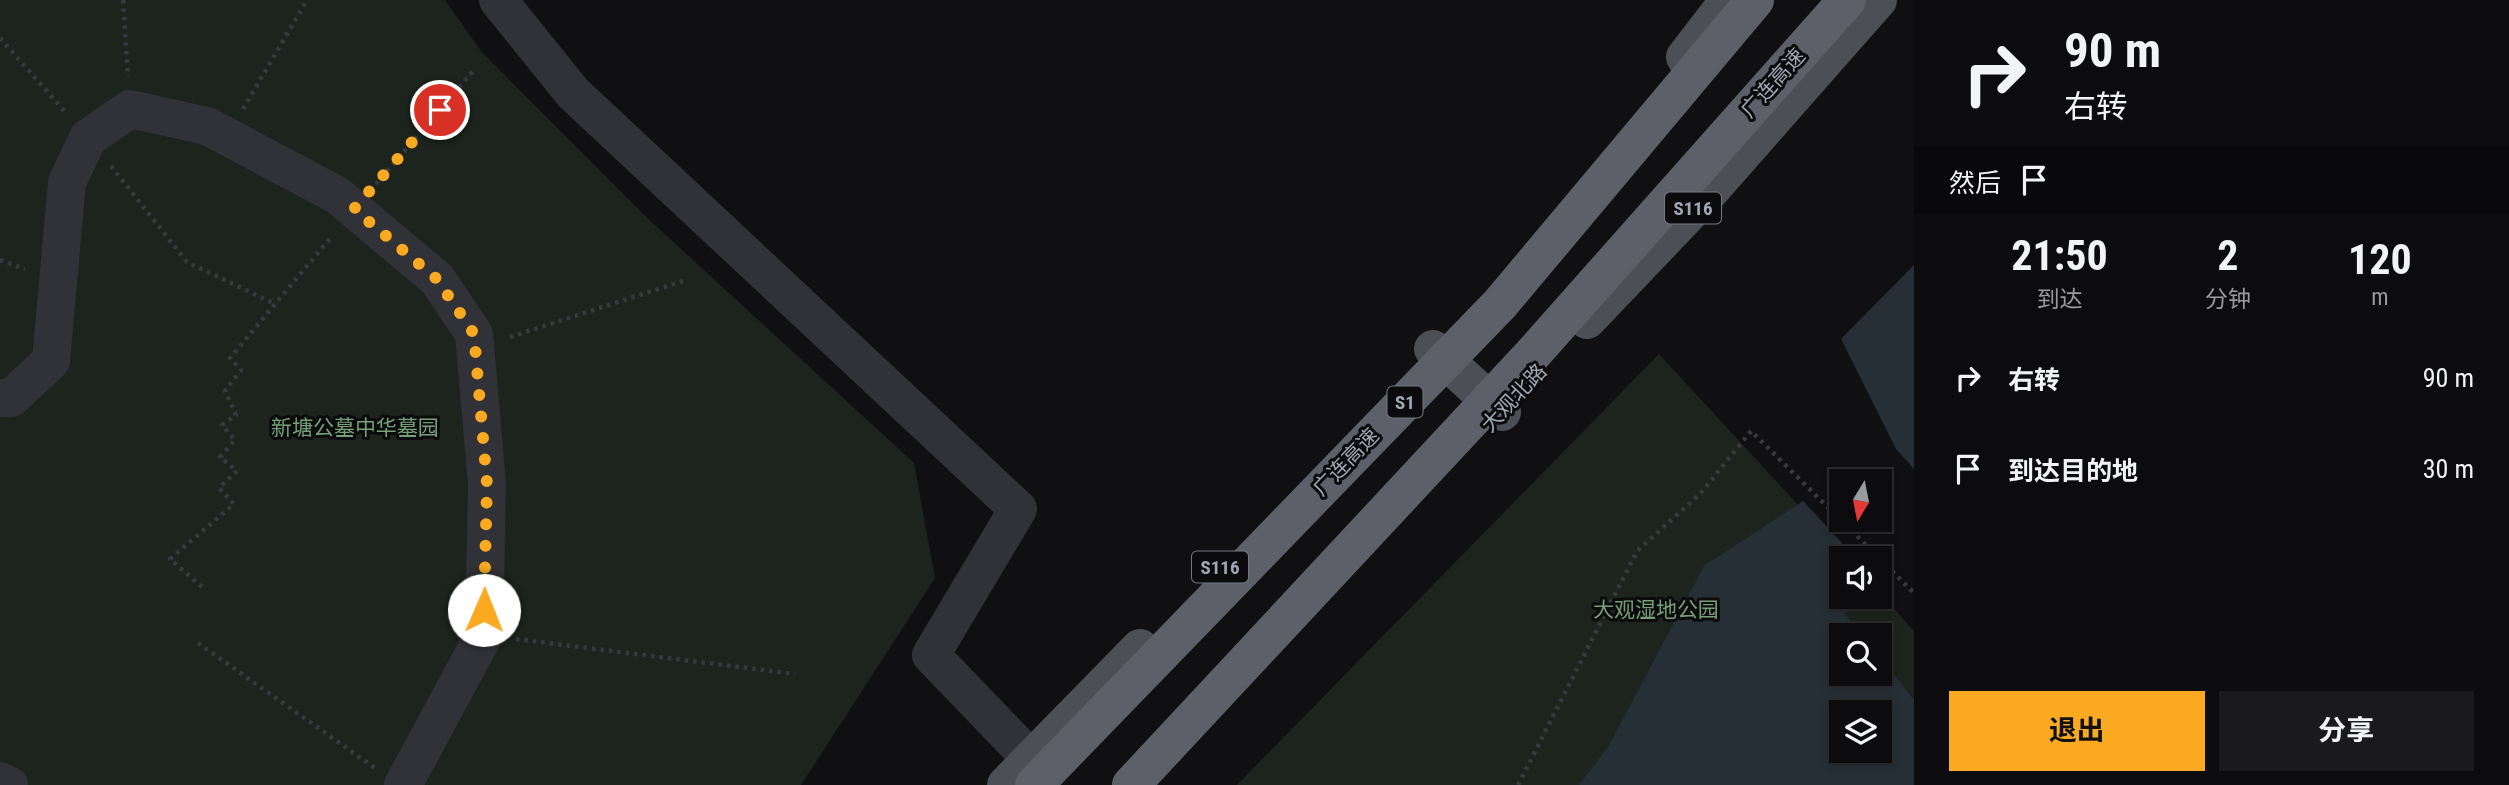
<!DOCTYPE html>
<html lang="zh">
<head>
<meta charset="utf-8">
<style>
	body { margin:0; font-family:"Roboto Condensed","Noto Sans SC",sans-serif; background:#1a1a1c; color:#f1f3f6; height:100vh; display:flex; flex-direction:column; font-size:26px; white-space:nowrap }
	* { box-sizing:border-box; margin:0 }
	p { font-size:23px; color:#9a9b9e }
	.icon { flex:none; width:38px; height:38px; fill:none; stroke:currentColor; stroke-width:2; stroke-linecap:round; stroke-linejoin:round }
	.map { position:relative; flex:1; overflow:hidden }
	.drawer { display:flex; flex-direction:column; background:#0c0c0e; width:595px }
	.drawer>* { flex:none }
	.guide { background:#0c0c0e; color:#f1f3f6; overflow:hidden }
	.needle { width:46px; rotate:190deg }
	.controls { position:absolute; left:1829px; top:469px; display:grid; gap:14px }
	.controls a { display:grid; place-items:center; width:63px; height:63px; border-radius:0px; background:#0c0c0e; box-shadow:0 4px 10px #0003,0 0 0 2px #2c2c2e; font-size:35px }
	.pin { position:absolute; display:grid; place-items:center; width:60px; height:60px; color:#fff; margin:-30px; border:4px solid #fff; border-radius:50%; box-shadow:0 2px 7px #0007 }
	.me { position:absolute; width:77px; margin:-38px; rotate:1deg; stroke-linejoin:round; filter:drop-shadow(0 0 5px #0008) }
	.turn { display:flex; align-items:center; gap:24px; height:147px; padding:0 35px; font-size:32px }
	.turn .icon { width:91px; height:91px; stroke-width:2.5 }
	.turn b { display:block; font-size:49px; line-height:60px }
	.then { display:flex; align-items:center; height:66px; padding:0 35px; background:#0003; gap:14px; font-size:26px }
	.eta { display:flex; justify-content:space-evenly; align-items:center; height:119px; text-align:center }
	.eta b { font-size:42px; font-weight:700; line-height:49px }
	.cta { display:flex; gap:14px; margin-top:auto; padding:14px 35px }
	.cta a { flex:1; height:80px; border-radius:0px; background:#faa920; color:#111; font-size:28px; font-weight:700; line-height:80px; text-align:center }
	.cta a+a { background:#1a1a1c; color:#f1f3f6 }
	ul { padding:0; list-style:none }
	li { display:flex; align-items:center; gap:21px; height:91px; padding:0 35px }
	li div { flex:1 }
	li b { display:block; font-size:26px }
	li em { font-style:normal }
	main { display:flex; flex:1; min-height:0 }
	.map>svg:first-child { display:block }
	.green { fill:#1c241d; fill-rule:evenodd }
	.water { fill:#262f36; fill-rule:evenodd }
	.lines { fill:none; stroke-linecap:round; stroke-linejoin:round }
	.path { stroke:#37393e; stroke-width:4.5; stroke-dasharray:3.5 5; stroke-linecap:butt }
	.minor { stroke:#313237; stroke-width:38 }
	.major { stroke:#4d4f56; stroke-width:38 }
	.highway-bridge { stroke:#5d6068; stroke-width:38 }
	.route { stroke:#faa920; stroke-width:12; stroke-dasharray:0 21.6 }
	.labels { text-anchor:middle; stroke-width:6; stroke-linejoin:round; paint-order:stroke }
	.shield { fill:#0b0b0d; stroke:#747881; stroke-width:2 }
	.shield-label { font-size:19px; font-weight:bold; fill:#a1a7b3 }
	.street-label { font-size:21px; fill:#a1a7b3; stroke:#0b0b0d }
	.park-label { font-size:21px; fill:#76a077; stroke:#0b0b0d }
</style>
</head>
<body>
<main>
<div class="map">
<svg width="1914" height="785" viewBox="0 0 1914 785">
	<rect width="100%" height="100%" fill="#101012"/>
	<path class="green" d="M0,0H445L481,51L643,214L914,463L935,578L801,785H0Z
		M1659,354L1847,558H1841V597H1880V593L1914,631V785H1237ZM1841,635H1880V674H1841ZM1841,712H1880V751H1841Z"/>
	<path class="water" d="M1914,265V469L1896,449L1841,339Z
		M1803,501L1856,558H1841V597H1864L1845,614L1862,635H1841V674H1880V657L1914,700V785H1579L1608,747L1704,566ZM1841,712H1880V751H1841Z"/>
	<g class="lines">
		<path class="path" d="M123,0L128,77
			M0,38L67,114
			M243,109L307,0
			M111,166L187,262L275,304
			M376,184L474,70
			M0,260L25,269
			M510,337L683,281
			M1880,559L1914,593
			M202,587L170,559L234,504L219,488L237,471L220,457L235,440L222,425L236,415L225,391L241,370L230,358L332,236
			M516,639L795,674
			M198,643L375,768
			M1518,785L1637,551L1700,494L1751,431L1879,558"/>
		<path class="minor" d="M498,0L573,93L1018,509L931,655L1031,759
			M0,398H11L51,361L67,182L88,138L130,109L207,126L337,195L437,279L474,334L487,484L484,635L403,785
			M0,781L9,785"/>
		<path class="major" d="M1685,57L1729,0
			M1587,320L1709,192L1878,0
			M1433,349L1502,412
			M1006,785L1140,648"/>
		<path class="highway-bridge" d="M1034,785L1500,304L1755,0
			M1131,785L1530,357L1847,0"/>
	</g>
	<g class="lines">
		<path class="route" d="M440,110L354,209L437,279L474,334L487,484L484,610"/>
	</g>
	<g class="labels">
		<g class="shield">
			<rect x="1665" y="192.5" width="56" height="31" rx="5"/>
			<rect x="1387.5" y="386.5" width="35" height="31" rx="5"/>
			<rect x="1192" y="551.5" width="56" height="31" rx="5"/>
		</g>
		<g class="shield-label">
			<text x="1693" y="215">S116</text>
			<text x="1405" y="409">S1</text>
			<text x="1220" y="574">S116</text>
		</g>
		<g class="street-label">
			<text transform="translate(1773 83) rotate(-48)" y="7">广连高速</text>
			<text transform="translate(1514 398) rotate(-47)" y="7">大观北路</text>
			<text transform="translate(1346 462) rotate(-46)" y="7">广连高速</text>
		</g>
		<g class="park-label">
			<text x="355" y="435">新塘公墓中华墓园</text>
			<text x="1656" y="617">大观湿地公园</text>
		</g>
	</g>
</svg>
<div class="controls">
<a><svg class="needle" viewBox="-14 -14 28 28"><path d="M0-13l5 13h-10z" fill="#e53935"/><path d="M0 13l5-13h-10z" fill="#9a9b9e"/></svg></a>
<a><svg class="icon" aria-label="sound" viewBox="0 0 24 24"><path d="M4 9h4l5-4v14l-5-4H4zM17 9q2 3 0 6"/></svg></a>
<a><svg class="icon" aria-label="search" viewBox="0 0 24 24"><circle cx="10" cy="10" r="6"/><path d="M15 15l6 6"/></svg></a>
<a><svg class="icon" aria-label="layers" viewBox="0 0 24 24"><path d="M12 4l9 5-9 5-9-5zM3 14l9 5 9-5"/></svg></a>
</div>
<div class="pin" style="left:440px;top:110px;background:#d93025"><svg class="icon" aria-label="arrive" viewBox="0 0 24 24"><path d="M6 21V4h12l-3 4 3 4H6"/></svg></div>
<svg class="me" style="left:484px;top:610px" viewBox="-20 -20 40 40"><circle r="19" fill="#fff"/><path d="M0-13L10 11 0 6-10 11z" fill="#faa920"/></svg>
</div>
<section class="drawer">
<div class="guide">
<div class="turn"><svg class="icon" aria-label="right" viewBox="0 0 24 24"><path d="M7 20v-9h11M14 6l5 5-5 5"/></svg><div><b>90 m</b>右转</div></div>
<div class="then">然后<svg class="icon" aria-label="arrive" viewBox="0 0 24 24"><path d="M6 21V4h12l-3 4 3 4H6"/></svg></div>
</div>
<div class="eta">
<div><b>21:50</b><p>到达</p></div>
<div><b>2</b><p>分钟</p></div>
<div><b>120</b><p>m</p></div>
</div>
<ul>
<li><svg class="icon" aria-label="right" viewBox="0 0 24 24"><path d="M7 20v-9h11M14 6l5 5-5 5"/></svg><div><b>右转</b></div><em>90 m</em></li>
<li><svg class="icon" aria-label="arrive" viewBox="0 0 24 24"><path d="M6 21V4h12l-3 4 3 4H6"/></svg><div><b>到达目的地</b></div><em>30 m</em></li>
</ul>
<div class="cta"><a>退出</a><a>分享</a></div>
</section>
</main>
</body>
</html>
